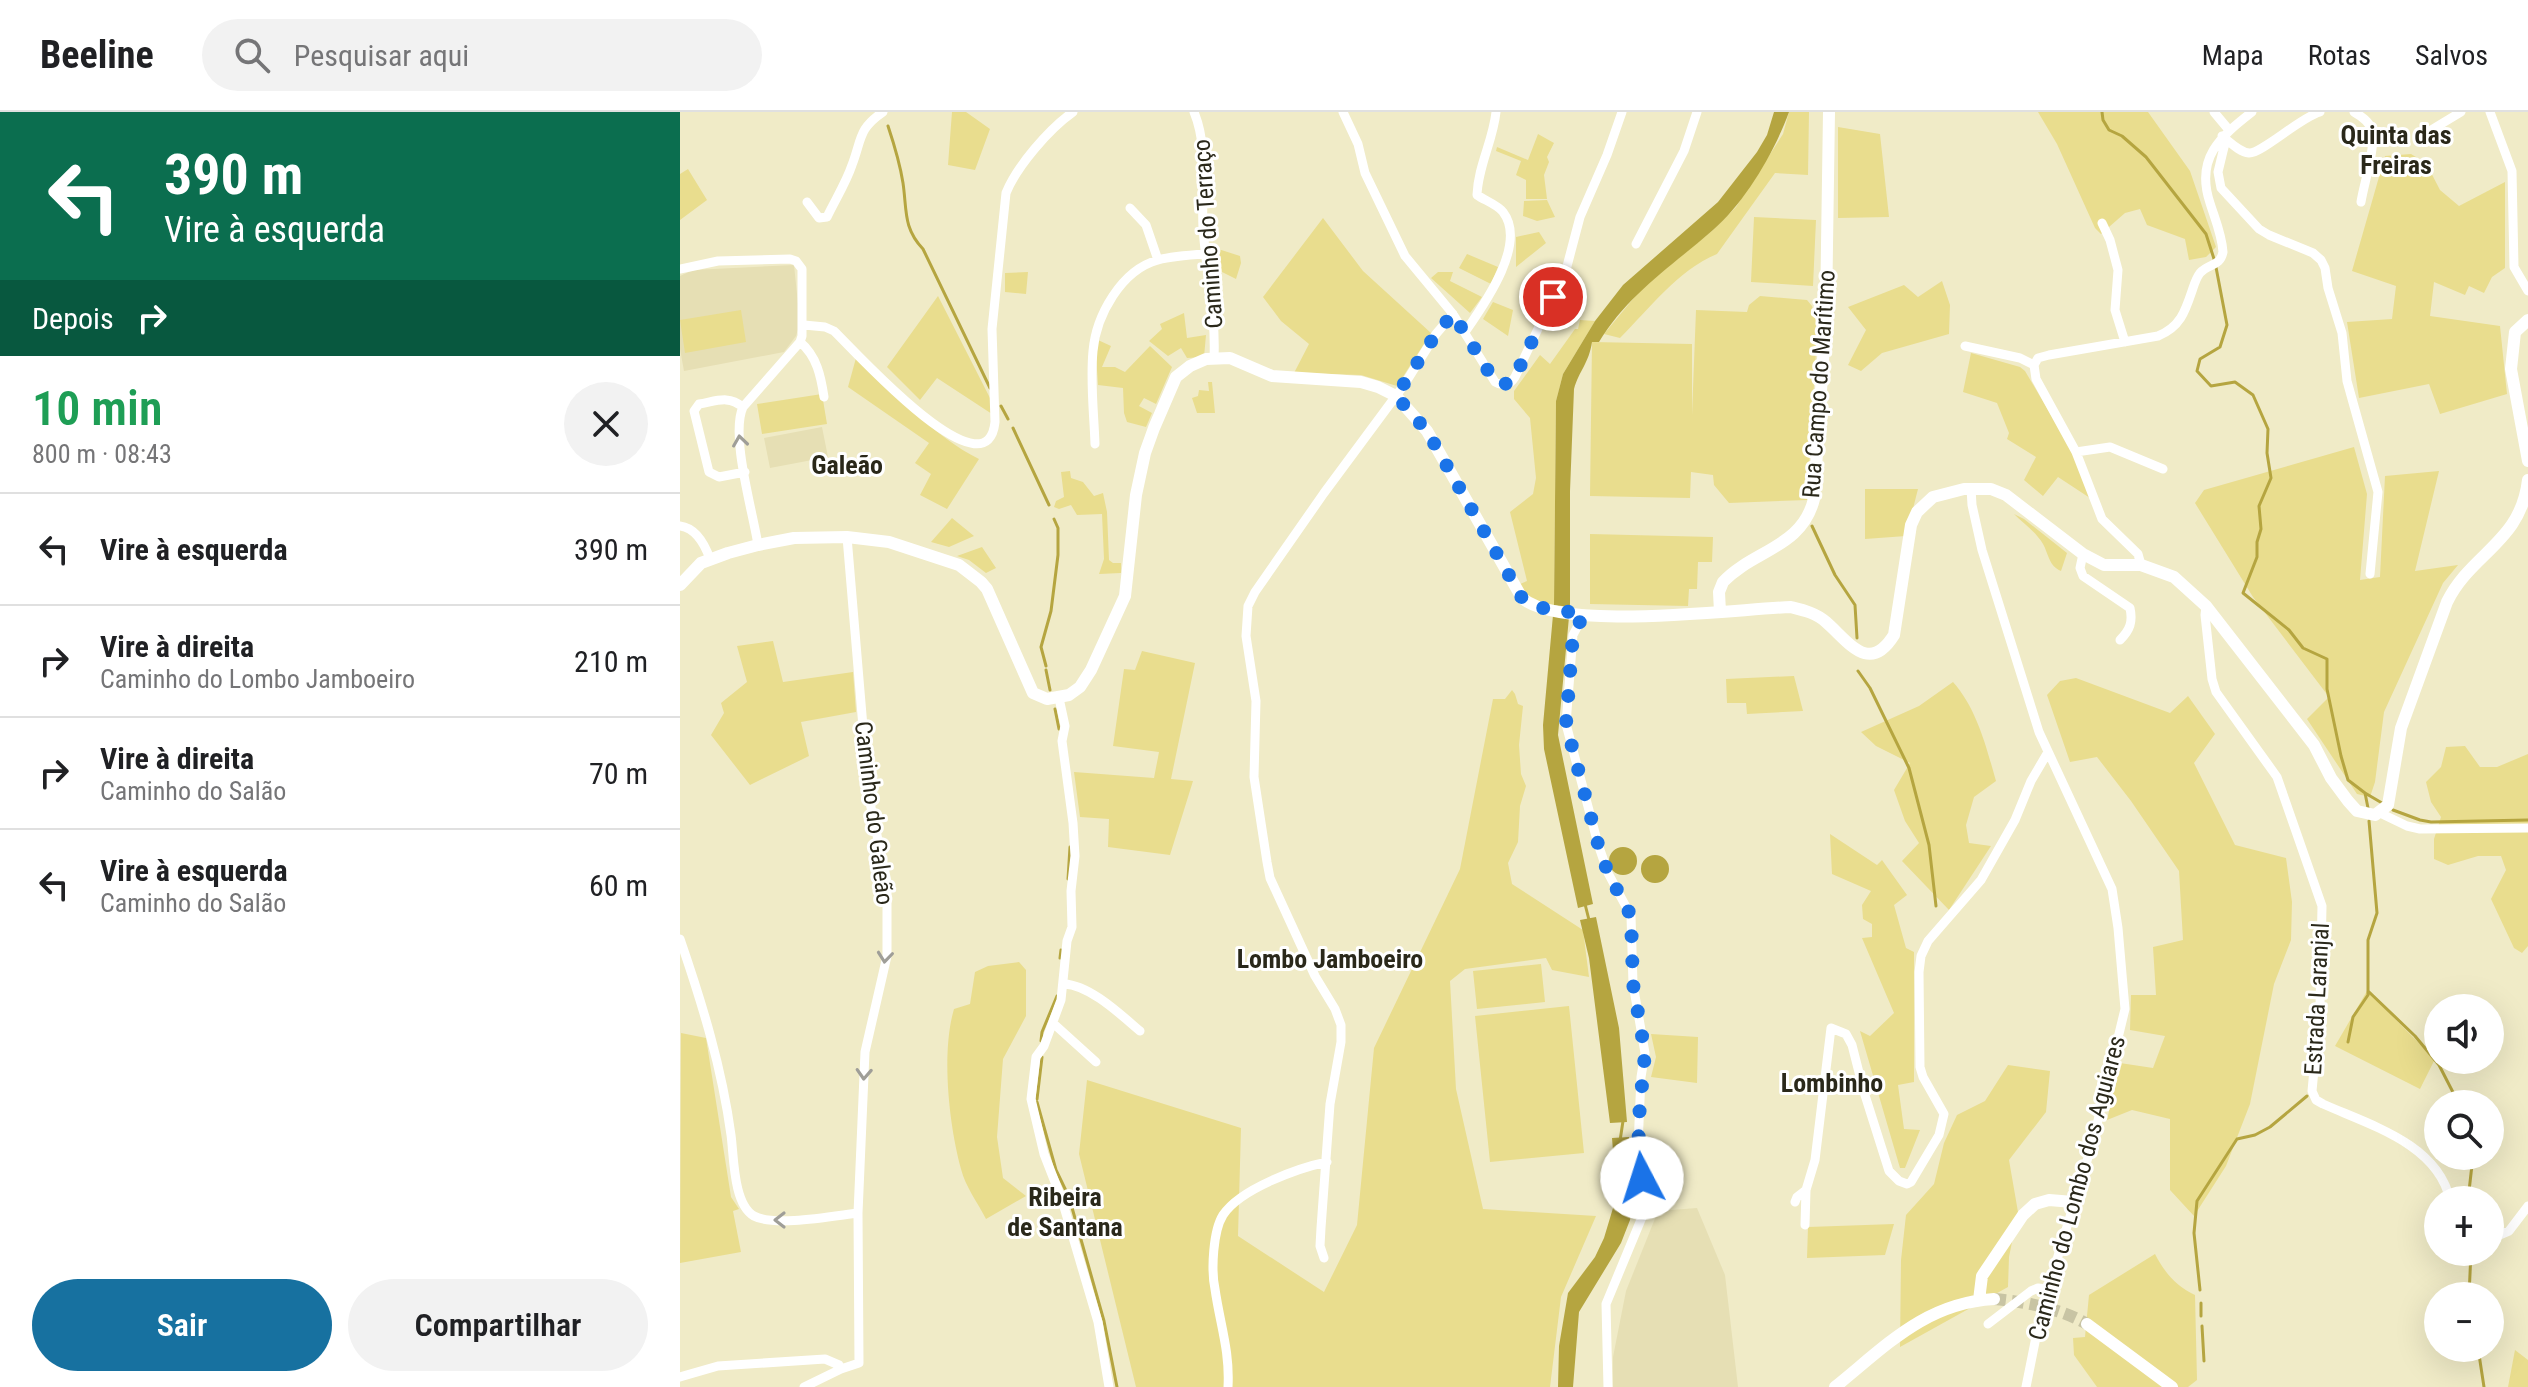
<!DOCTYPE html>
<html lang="pt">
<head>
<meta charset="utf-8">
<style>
	body { margin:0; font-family:"Roboto Condensed",sans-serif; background:#f2f2f2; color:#202124; height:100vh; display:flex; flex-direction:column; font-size:30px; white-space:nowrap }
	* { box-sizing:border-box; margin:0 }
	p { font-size:26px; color:#757577 }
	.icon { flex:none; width:44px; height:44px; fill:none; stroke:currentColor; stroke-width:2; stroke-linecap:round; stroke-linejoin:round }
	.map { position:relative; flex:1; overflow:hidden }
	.panel { display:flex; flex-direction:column; background:#fff; width:680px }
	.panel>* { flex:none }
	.top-card { background:#0b6e4f; color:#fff; overflow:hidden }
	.fabs { position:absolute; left:1744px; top:882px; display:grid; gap:16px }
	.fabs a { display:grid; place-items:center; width:80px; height:80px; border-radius:50%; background:#fff; box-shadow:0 8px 32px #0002; font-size:40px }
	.pin { position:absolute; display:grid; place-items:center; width:68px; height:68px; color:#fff; margin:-34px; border:4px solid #fff; border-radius:50%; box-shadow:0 2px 8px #0007 }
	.me { position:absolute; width:88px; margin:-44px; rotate:355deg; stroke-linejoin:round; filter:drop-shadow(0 0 6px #0008) }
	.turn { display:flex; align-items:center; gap:28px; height:168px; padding:0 32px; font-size:36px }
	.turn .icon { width:104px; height:104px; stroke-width:2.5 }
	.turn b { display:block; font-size:56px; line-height:68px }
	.then { display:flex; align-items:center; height:76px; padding:0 32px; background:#0003; gap:16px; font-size:30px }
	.round { display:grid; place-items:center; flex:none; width:84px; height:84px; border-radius:42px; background:#f2f2f2 }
	.head { display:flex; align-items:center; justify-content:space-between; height:136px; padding:0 32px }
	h1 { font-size:48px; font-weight:600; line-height:60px; color:#1e9e55 }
	.action { display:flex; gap:16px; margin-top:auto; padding:16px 32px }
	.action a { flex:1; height:92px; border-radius:48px; background:#1771a0; color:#fff; font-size:32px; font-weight:600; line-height:92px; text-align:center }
	.action a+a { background:#f2f2f2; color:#202124 }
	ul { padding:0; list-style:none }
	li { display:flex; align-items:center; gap:24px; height:112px; padding:0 32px; border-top:2px solid #e0e0e0 }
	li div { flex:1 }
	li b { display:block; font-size:30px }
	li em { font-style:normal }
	header { display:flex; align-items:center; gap:48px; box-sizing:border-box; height:112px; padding:0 40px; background:#fff; border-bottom:2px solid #e0e0e0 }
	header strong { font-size:38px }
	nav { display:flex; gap:44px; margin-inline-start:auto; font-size:28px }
	.search { width:560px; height:72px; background:#f2f2f2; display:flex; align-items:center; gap:20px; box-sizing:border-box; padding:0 28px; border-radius:44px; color:#757577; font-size:30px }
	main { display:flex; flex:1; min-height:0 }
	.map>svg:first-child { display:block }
	.built { fill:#e6dfb4 }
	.green { fill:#e9dd8e }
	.water { fill:#b5a540 }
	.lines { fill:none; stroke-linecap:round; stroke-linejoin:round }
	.stream { stroke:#b5a540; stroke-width:3 }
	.secondary-tunnel { stroke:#c8c4a4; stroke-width:12; stroke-dasharray:12 6; stroke-linecap:butt }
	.minor { stroke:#fff; stroke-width:9 }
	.secondary { stroke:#fff; stroke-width:12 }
	.oneway { stroke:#9f9e98 }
	.route { stroke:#1a73e8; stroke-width:14; stroke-dasharray:0 25.2 }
	.labels { text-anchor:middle; stroke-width:6; stroke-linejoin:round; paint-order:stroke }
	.street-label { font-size:24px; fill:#2a281a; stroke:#fff }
	.neighbourhood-label { font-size:26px; font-weight:bold; fill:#2a281a; stroke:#fff }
</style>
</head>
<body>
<header>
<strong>Beeline</strong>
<div class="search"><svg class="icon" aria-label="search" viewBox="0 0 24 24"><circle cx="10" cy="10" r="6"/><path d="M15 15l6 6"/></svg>Pesquisar aqui</div>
<nav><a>Mapa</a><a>Rotas</a><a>Salvos</a></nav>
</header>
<main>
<section class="panel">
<div class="top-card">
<div class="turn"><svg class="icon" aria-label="left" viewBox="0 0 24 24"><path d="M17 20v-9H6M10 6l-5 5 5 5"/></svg><div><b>390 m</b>Vire à esquerda</div></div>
<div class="then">Depois<svg class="icon" aria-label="right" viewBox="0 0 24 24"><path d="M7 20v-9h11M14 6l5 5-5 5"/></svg></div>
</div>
<div class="head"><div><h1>10 min</h1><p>800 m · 08:43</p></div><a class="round"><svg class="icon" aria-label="close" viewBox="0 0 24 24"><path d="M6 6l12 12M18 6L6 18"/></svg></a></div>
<ul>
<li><svg class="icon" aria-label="left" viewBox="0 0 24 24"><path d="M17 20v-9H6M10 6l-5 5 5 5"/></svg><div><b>Vire à esquerda</b></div><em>390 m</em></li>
<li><svg class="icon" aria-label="right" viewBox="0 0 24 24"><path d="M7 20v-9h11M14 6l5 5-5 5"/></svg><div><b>Vire à direita</b><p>Caminho do Lombo Jamboeiro</p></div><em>210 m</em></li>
<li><svg class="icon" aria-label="right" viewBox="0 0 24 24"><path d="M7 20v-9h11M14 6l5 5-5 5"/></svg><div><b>Vire à direita</b><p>Caminho do Salão</p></div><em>70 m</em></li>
<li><svg class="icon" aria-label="left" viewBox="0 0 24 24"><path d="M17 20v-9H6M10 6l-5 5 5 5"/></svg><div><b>Vire à esquerda</b><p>Caminho do Salão</p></div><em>60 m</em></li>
</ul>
<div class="action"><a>Sair</a><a>Compartilhar</a></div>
</section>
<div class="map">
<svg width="1848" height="1275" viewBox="0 0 1848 1275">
	<rect width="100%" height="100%" fill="#f0ebc7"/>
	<path class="built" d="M114,153L120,211L116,224L104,240L4,259L0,237V164L13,158Z
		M142,315L148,345L90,356L84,326Z
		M1017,1096L1045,1163L1058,1275H933V1245L946,1179L978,1099Z"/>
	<path class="green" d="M272,0H286L310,17L295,58L268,53Z
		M1109,0H1129L1128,63L1095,61L1037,142C998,158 969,197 940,226L924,222L962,176L1033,118L1056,95L1103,22Z
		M1358,0H1468L1510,59L1536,135L1526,145L1509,148L1505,127L1467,113L1460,97L1445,101L1421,122L1415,116L1377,32Z
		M1158,15L1200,22L1209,105L1158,106Z
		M858,22L874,31L867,45L869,50L864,63L867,87H846V68L836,63L841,49L816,39L817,35L848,48Z
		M1731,42L1746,51L1760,78L1779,94L1825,70V156L1812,165L1804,181L1789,174L1785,183L1754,170L1750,204L1820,214L1827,282L1760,302L1749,272L1679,286L1667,210L1712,207L1716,174L1672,159L1705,44Z
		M8,57L27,88L0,108V62Z
		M867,88L875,105L857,109L843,104L844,89Z
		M1074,105L1136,108L1133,174L1071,170Z
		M643,106L683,159L751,221L717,274L681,263L614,261L629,232L601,209L583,185Z
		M859,120L866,131L836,155V125Z
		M532,135L560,144L561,151L556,167L536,157Z
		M787,142L818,155L811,172L779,156Z
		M348,160L346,182L325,180V161Z
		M758,160H773L770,169L802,185L790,201L751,166Z
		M1262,169L1270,193L1269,222L1202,241L1181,259L1168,253L1186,218L1168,195L1224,173L1238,185Z
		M258,184L311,288L312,302L257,266L240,288L207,255Z
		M1080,184L1127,188L1132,194L1135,206H1138L1127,388L1049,391L1034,373L1033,363L1011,360L1010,386L910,384L912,230L1012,232V303L1016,198L1067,200L1069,193Z
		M813,190L833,198L828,224L803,207Z
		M61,198L66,230L5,241L0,208Z
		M504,201L507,226L526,223L524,245L507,246L501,236L488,244L469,229L482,217L480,212Z
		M900,208L915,209L883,262L876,289L874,493C859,491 845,487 840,472L847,469L830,400L853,382L856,366L850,306L834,287V279L860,243L870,252L895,217H898Z
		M418,228L431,234L422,255H435L445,260L470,234L492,255L476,292L464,286L459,294L472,301L466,315L447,310L444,301L443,276L418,273L416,243Z
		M1291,241L1340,255L1345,259L1391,337L1413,388L1378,365L1363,384L1344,368L1356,345L1327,327L1329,321L1317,291L1283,280Z
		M176,246C214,279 254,325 299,347L267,397L240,383L251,362L235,351L249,331L168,275Z
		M528,270H532L535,301H517L512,286L518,284L519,278L529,279Z
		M142,282L147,312L82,322L77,292Z
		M1674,335L1687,382L1680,468L1700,465L1705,364L1759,359L1735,459L1778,453L1763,471L1704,600L1695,670L1690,685L1677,682L1627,607L1649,585L1573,485L1515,391L1524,378Z
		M390,359L391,366L403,370L414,384L423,381L427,400L429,448L433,451H441V461L419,462L424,447L422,402L397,403L391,393L379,397L374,395L376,389L384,385L381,360Z
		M1185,377H1238L1226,424L1185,427Z
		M1334,402L1344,407L1387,441L1381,459C1369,454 1369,443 1363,432C1356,420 1344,412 1334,402Z
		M272,406L294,424L269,435L251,430Z
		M910,422L1033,425L1032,450H1018L1017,477H1009L1008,494L910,492Z
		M302,435L316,456L306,461L289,448L277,444Z
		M93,529L103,570L173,560L176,600L121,610L129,644L70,673L31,623L44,601L41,591L67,570L57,534Z
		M462,539L515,551L491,667L513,669L490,743L428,735L429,707L400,705L394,660L474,666L479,640L433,634L444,557L455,558Z
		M1114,564L1123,599L1067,602L1066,591H1047L1046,567Z
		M1396,566L1490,601L1508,584L1535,622L1514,651L1555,733L1606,746L1612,790L1611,828L1594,872L1570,992L1546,1054L1514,1104L1490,1078V1007L1452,998L1427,1008L1440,951L1473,956L1485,924L1450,918L1451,883H1476L1473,835L1503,828L1499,759L1451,689L1417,645L1390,650L1367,583L1380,569Z
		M1273,570C1297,597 1306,634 1316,669L1294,685L1286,713L1289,731L1311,734L1269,798L1222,749L1239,731L1225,709L1214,678L1230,651L1196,634L1181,620L1239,594Z
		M832,578L835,582L838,592L843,594L839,633L841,662L846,674L840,694L838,730L828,751L832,772L903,818L909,865L872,858L866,846L785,857L770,869L776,977L803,1097L916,1104L881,1185L870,1275H456L399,1042L407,968L561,1016L558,1124L644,1180L677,1113L694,936L780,757L813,587H825Z
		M1785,634L1800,655H1817L1848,642V834L1842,841L1834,836L1811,787L1826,758L1821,744H1798L1768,753L1754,747V727L1761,705L1751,690L1746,670L1761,655L1766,635Z
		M1150,722L1197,753L1202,748L1227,783L1214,793L1226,836L1234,840V970L1218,973L1224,1017L1240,1018L1225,1056H1220L1180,919L1190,924L1214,901L1182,826L1192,825V812L1183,807L1182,793L1191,779L1152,762Z
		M339,850L346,858V904L323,947L317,1025L323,1066L346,1084L306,1107C298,1091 285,1074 281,1057C269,1013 261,941 274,897L290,892L295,860L308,854Z
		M861,852L865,890L797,897L793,859Z
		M1687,879L1755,947L1740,977L1655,934Z
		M889,894L904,1041L810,1050L795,904Z
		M1,921L26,926L51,1085L59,1097L53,1099L61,1140L0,1151Z
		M971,922L1018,925L1017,971L971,965L976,945Z
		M1328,953L1370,959L1366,1000L1329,1048L1338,1100L1329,1145L1328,1175L1220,1235L1221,1148L1226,1103L1254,1072L1264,1031L1277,1003L1305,989Z
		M1214,1112L1205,1143L1127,1146L1128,1115Z
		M1475,1142C1484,1160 1497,1175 1515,1183L1517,1268L1508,1275H1417L1394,1243L1393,1226L1405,1225L1409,1183Z
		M1835,1238L1848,1248V1275H1828Z"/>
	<path class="water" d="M1094,0H1109C1094,41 1065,90 1033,118C992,154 948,182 919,230H912C909,251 899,259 894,277L890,379V495L874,493L876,289L883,262L915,209L943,173L1038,90L1077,40L1087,23Z
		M873,503L889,505L878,623L913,792L898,796L864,637L863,613Z
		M929 749a14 14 0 1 1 28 0a14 14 0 1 1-28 0Z
		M961 757a14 14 0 1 1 28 0a14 14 0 1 1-28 0Z
		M916,805L939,916L947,1010L930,1011L909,846L900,808Z
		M949,1025L953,1090L950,1108L941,1131L899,1200L893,1275H878L879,1234L888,1181L915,1145L924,1126L933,1096L936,1077L932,1026Z"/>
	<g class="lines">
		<path class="stream" d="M1422,0L1423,8L1429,18L1442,24L1466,45L1526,122L1535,150L1547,213L1540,235L1520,247L1517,259L1531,274L1555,270L1573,283L1588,317L1587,341L1591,366L1579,394L1581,417L1577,430V445L1563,481L1609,518L1623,536L1647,547V577L1661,644L1668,668L1685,681L1688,696
			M208,14C214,32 220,52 223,71C227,98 223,116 243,137L310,276
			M321,294L328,307
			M333,316L369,393
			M1132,414L1155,463L1175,493L1177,526
			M366,554L361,535L371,499L378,443V416L374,407
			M366,558L370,578
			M1178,559L1190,576L1229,656L1249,733L1256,794
			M375,597L379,617
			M1685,681L1702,691
			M1713,698L1740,708L1751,710L1848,708
			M388,767L390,735
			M905,792L909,808
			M380,846L381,838
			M1688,879L1735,924L1759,953L1779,992
			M361,929L362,920L377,884
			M1668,930L1673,905L1688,883V828L1697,801L1689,709
			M357,987L362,945
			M357,990L376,1058L389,1085L424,1209L437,1275
			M940,1029L943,1009
			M1788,1088L1793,1044
			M1520,1178L1514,1121L1517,1089L1557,1027L1575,1023L1590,1015L1627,984
			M1789,1184L1791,1140
			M1521,1191V1204
			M1522,1214L1524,1249
			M1798,1236L1804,1275"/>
		<path class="secondary-tunnel" d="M1314,1187C1346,1190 1379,1196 1407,1212"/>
		<path class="minor" d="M514,0C529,36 521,78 523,116C526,160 536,202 534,246
			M663,0L678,32L685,61L725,144L773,202L815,270C823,275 830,273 835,265L886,158L900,105L927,43L942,0
			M1534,0L1549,18
			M1674,0C1681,4 1689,9 1692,18C1696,35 1684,71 1681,90
			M1810,0L1832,59L1834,155L1848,179
			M1542,24C1550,30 1559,40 1569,41C1581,42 1621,5 1640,0
			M1738,26L1781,0
			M1546,27L1538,60L1541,76L1579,117L1589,123L1633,141L1641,148L1645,156L1648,176L1662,221L1667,269L1698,380L1690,462
			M127,90L139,106L147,105C155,88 166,71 172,53C182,27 178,17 203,0
			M450,96L466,113L478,148
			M1422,111L1430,128L1438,158L1435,198L1445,230
			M956,132L1004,39L1017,0
			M0,157L38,149L110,147L116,149L122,157V224L120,230L63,295C50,323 73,400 78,433
			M124,213L145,215L154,219C173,237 307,387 315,310L312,217L326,81C337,54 369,17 393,0
			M785,220C803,194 848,132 823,100C818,93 804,88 797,83C798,54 813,29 816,0
			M120,230C137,244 141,265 144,285
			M1285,234L1340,246L1354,253
			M63,295C48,283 37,289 19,292L14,299L29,360L39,365L65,360
			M415,332C414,302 410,270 413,239C416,204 441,158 478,148C493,144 511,143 527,142
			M1396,340L1430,335L1483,357
			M1291,376L1292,393L1302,438L1359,620L1432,777L1438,816L1445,897L1413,1029L1361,1200L1346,1275
			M0,414C16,416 25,433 30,447
			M1403,442L1400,456L1403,464L1450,496C1453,510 1450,518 1440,528
			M1461,453L1458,442L1422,407L1396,340L1356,267L1354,253L1358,246L1369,243L1478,224C1500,215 1505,200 1512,179C1514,173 1516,166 1520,161C1529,151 1540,155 1543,140C1542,123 1535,107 1530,91C1515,46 1540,25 1572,0
			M1526,494L1525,503L1532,567L1536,580L1597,665L1642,794L1640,894L1632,979L1636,988L1643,992C1690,1013 1758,1032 1770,1088
			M904,502L893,523L886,612L918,732L928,761L951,804L953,872L965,941L961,965L958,1034L965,1084V1098L926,1192L928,1275
			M379,586L385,614L382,629L393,711L395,744L391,779L392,815L387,829L381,888L364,934L356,945L351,987L364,1042L382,1088L418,1210L429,1275
			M1700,701L1727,714L1740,717L1848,716
			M0,827C22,891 42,956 51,1023C54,1044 53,1092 74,1104C94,1115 153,1104 178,1101
			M384,872C410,873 441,903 460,919
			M374,912L416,950
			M1115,1090L1117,1085L1126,1078
			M1125,1113L1126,1078L1135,1048L1151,916L1166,922L1172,933L1184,980L1209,1059L1219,1069L1227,1072L1231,1070L1259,1023L1264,1002L1243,965L1240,955L1239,860L1241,844L1248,829L1301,768L1335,708L1351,669L1368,640
			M1810,1127L1829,1119L1848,1094
			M644,1146L640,1134L641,1116L650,992L661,930V913L655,897L635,864L590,766L587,750L574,665L576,589L566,524L568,494L575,480L644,381L724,273L756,222L773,202
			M1308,1212L1351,1179L1358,1176L1367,1177
			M0,1265L38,1254L145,1247L159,1253L161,1257
			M124,1275L161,1257L179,1251L178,1101L185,940L207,844V770L189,686L167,425
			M548,1275C550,1239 540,1212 535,1177C531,1158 533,1119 543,1103C560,1077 618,1056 647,1050"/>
		<path class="secondary" d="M1848,208L1835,220L1831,257L1848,349
			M0,473L21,451L48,441L78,433L114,426L167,425L209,430L279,453L301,470L307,477L353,581L367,587L389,583L400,575L411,558L445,484L456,383L465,341L474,316L496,265L510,254L526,247L550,246L592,264L681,270L698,275L716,284L747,319L842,486C881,520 1055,497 1111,495C1123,498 1136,501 1146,510C1169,530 1189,563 1214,523L1231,413L1237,400L1253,385L1284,377H1311L1326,383L1403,442L1424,453H1461L1494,465L1526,494L1634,633L1651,666L1668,689L1677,699L1695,703L1708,693L1721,616L1767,490C1791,441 1841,430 1848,368
			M1040,500L1039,480L1043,470C1073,438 1122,436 1134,387L1146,201L1149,0
			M1299,1188L1302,1164L1343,1103L1355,1092L1369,1088L1393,1090
			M1407,1212L1492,1275
			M1155,1275C1206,1234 1245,1191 1314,1187"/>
	</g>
	<defs><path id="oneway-chevron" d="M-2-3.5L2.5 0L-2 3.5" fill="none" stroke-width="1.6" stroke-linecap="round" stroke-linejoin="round" transform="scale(2)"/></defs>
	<g class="oneway">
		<use href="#oneway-chevron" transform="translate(60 329) rotate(-98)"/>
		<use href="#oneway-chevron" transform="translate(205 845) rotate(96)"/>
		<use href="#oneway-chevron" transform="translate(184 962) rotate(93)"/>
		<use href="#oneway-chevron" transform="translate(100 1108) rotate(180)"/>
	</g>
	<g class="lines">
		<path class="route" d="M873,185L835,265L828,272L815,270L773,202L756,222L716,284L747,319L842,486L856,495L904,502L893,523L886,612L918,732L928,761L951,804L953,872L965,941L958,1016L962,1066"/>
	</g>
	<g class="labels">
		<g class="street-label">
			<text transform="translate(528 122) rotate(-94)" y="8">Caminho do Terraço</text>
			<text transform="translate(1139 272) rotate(-86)" y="8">Rua Campo do Marítimo</text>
			<text transform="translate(194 701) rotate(83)" y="8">Caminho do Galeão</text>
			<text transform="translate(1637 887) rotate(-87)" y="8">Estrada Laranjal</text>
			<text transform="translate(1397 1076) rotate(-75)" y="8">Caminho do Lombo dos Aguiares</text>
		</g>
		<g class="neighbourhood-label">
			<text x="1716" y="32">Quinta das<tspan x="1716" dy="30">Freiras</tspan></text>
			<text x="167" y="362">Galeão</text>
			<text x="650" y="856">Lombo Jamboeiro</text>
			<text x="1152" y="980">Lombinho</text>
			<text x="385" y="1094">Ribeira<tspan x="385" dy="30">de Santana</tspan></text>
		</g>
	</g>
</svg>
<div class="fabs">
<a><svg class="icon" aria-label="sound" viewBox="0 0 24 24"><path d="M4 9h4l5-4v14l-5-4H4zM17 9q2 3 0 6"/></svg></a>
<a><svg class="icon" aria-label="search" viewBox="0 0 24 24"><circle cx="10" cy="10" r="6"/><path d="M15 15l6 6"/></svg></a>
<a>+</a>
<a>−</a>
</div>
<div class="pin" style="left:873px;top:185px;background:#d93025"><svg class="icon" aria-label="arrive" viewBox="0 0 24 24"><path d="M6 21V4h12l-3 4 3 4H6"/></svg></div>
<svg class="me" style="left:962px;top:1066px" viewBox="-20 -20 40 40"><circle r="19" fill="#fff"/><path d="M0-13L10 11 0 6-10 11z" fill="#1a73e8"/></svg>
</div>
</main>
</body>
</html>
